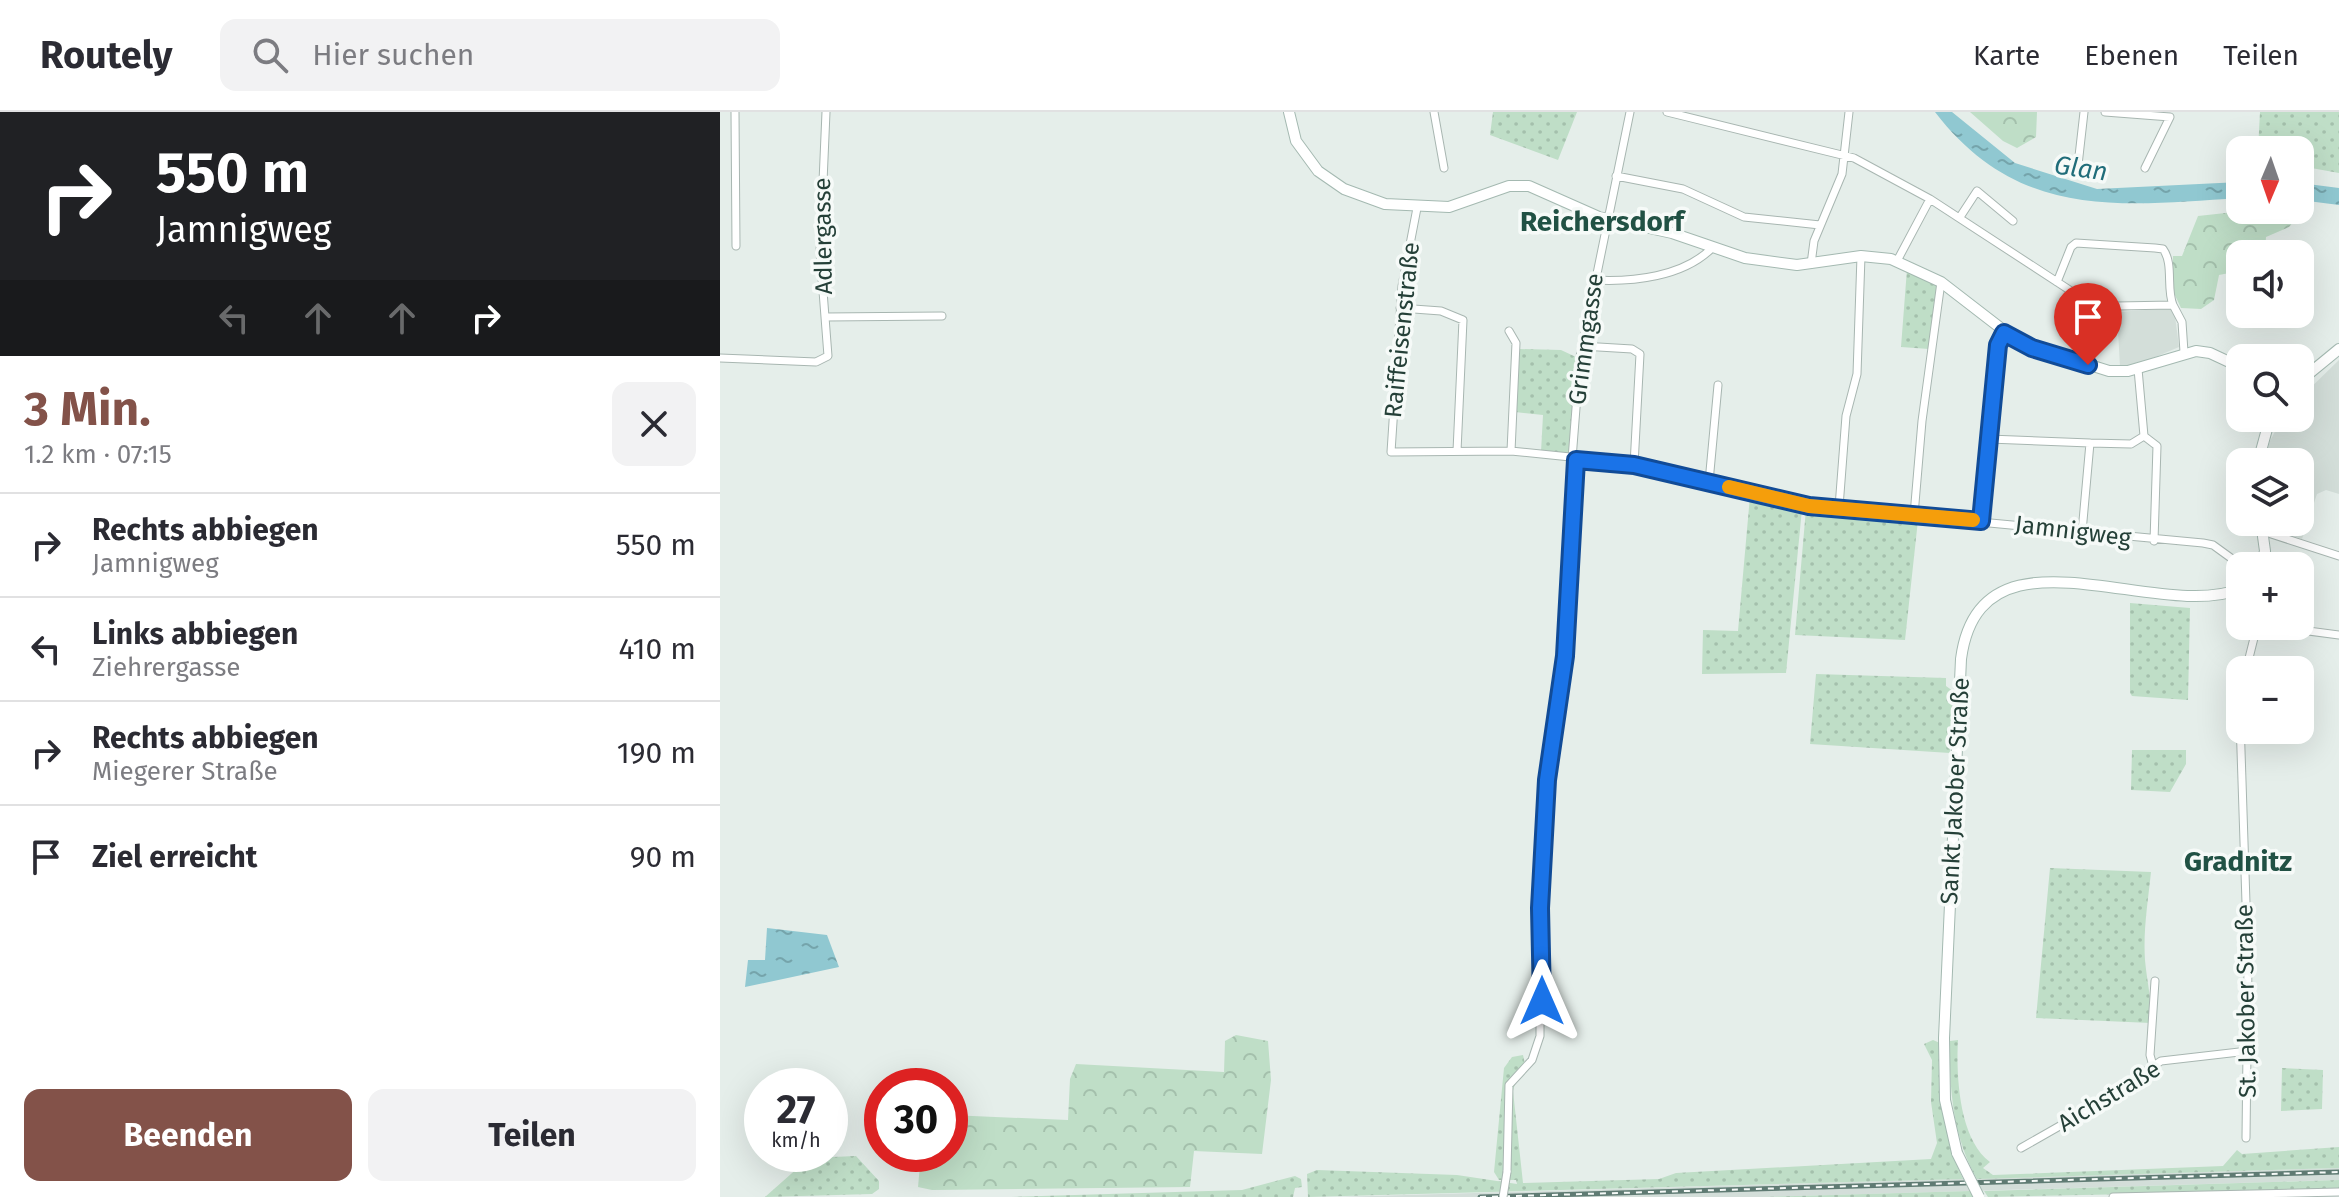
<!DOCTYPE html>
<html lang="de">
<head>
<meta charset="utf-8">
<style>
	body { margin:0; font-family:"Fira Sans",sans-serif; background:#f2f2f3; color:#2b2b33; height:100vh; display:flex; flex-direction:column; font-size:30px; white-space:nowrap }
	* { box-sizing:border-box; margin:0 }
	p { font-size:26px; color:#7c7c81 }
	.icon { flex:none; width:44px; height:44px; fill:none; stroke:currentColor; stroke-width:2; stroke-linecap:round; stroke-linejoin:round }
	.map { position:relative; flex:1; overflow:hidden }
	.drawer { display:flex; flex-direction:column; background:#fff; width:720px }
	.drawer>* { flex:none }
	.banner { background:#202124; color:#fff; overflow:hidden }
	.needle { width:52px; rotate:182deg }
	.tools { position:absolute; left:1506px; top:24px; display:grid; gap:16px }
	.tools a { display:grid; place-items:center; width:88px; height:88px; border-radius:16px; background:#fff; box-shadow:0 8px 32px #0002; font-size:40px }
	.speed { position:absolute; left:24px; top:956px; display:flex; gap:16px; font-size:40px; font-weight:700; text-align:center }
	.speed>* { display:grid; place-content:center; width:104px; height:104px; border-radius:50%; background:#fff; box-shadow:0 8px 32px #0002; line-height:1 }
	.speed small { font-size:20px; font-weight:400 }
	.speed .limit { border:12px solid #d22; background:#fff; color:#111 }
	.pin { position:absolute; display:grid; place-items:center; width:68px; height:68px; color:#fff; margin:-82px -34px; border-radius:50% 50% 50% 0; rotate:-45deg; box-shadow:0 0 8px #0007 }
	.pin .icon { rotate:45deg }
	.me { position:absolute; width:88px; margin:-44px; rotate:0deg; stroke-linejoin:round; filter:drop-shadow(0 0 6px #0008) }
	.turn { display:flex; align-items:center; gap:28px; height:168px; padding:0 24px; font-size:36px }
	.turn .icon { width:104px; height:104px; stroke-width:2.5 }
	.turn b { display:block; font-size:56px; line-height:68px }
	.lanes { display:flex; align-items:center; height:76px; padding:0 24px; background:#0003; justify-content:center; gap:40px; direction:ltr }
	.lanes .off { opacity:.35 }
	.round { display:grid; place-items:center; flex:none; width:84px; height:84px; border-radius:16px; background:#f2f2f3 }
	.headline { display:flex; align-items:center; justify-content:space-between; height:136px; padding:0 24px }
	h1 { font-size:48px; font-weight:700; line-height:60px; color:#835249 }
	.action { display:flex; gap:16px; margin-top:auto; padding:16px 24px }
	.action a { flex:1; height:92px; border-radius:16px; background:#835249; color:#fff; font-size:32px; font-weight:700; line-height:92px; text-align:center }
	.action a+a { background:#f2f2f3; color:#2b2b33 }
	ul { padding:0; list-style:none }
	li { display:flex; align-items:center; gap:24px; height:104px; padding:0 24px; border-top:2px solid #e1e1e2 }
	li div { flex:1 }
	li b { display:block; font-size:30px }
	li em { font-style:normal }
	header { display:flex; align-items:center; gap:48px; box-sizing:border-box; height:112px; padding:0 40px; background:#fff; border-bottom:2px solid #e1e1e2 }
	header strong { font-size:38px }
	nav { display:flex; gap:44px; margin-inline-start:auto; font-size:28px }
	.search { width:560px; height:72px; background:#f2f2f3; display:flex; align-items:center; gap:20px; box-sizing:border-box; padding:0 28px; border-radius:16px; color:#7c7c81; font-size:30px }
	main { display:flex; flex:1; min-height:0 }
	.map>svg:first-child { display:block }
	.built { fill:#d3ded9 }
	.green { fill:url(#green-dots) }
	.forest { fill:url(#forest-crowns) }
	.water { fill:url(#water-ripples) }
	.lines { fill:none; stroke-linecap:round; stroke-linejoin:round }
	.street-casing { stroke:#a8b6b1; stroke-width:9 }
	.secondary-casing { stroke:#a4b9b1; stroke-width:12 }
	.street { stroke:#fff; stroke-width:7 }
	.secondary { stroke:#fff; stroke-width:10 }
	.rail-casing { stroke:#5f7b73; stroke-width:5 }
	.rail { stroke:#f6faf8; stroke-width:2; stroke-dasharray:6; stroke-linecap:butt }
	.street-bridge-casing { stroke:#a8b6b1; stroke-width:9; stroke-linecap:butt }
	.secondary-bridge-casing { stroke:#a4b9b1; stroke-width:12; stroke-linecap:butt }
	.street-bridge { stroke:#fff; stroke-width:7 }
	.secondary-bridge { stroke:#fff; stroke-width:10 }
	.route-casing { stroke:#114b97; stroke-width:20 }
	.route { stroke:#1a73e8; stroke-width:14 }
	.slow { stroke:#f59e0b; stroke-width:14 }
	.labels { text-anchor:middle; stroke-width:7; stroke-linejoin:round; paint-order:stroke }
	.street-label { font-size:24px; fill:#254038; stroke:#f6faf8 }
	.water-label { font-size:26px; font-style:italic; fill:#206d7a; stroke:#f6faf8 }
	.quarter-label { font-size:28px; font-weight:bold; fill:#215144; stroke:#f6faf8 }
</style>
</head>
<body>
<header>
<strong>Routely</strong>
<div class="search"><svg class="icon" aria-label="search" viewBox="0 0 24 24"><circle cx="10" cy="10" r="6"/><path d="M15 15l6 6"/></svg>Hier suchen</div>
<nav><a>Karte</a><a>Ebenen</a><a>Teilen</a></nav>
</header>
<main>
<section class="drawer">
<div class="banner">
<div class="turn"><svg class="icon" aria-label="right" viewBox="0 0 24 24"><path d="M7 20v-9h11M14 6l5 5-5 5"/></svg><div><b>550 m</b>Jamnigweg</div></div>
<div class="lanes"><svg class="icon off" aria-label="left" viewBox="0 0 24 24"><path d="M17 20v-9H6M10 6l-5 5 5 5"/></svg><svg class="icon off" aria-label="ahead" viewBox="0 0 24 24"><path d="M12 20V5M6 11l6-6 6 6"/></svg><svg class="icon off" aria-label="ahead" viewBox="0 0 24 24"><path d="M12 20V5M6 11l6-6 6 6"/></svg><svg class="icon" aria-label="right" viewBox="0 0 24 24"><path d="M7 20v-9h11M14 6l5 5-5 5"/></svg></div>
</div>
<div class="headline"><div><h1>3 Min.</h1><p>1.2 km · 07:15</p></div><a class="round"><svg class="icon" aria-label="close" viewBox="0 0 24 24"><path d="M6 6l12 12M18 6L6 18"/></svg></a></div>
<ul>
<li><svg class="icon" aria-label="right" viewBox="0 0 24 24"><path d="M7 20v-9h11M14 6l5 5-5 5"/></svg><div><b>Rechts abbiegen</b><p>Jamnigweg</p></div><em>550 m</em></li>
<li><svg class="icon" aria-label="left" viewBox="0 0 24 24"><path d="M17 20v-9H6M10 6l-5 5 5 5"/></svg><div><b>Links abbiegen</b><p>Ziehrergasse</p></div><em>410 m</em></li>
<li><svg class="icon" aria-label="right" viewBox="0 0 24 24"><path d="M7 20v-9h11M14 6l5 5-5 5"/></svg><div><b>Rechts abbiegen</b><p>Miegerer Straße</p></div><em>190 m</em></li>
<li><svg class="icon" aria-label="arrive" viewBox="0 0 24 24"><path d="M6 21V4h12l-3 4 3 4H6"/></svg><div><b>Ziel erreicht</b></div><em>90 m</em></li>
</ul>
<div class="action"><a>Beenden</a><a>Teilen</a></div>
</section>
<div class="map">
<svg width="1619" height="1085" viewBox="0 0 1619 1085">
	<defs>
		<pattern id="green-dots" width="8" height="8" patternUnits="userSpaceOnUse" patternTransform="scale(2)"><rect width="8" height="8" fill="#bfdec7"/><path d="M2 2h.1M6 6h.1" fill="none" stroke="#a4c0ac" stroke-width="1.8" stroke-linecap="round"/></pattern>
		<pattern id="forest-crowns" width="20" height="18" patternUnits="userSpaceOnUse" patternTransform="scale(2)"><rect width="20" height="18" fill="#bfdec7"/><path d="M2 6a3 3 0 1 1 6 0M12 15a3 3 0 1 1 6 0" fill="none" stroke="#a4c0ac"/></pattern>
		<pattern id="water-ripples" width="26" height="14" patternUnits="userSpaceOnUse" patternTransform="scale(2)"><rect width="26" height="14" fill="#90c8d1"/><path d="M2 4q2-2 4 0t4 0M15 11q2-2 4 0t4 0" fill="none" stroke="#75a4ab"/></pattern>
	</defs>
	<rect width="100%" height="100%" fill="#e5eeea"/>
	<path class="built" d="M1454,196L1459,235L1414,254L1400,255L1397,200Z
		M1619,248V382L1606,378L1597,382L1582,427L1549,416V410H1580V350L1545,347L1550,329L1562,306H1580V286Z
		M1619,1056V1068L1250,1079L1039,1085H619Z"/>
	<path class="green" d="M773,0H857L838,48L770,23Z
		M1540,0H1619V61L1580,54V38H1538Z
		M1187,157L1218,173L1209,237L1181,235Z
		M799,237L841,238L856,245L849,339L846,344L821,340L823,303L795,300Z
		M1030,384L1082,397L1066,561L982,562L983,518L1018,519Z
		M1086,397L1198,408L1185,528L1075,523Z
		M1410,491L1470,496L1468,588L1412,584L1410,581Z
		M1096,562L1226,566V574L1233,579L1230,641L1090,632Z
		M1412,638H1466V652L1450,680L1411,678Z
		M1330,756L1431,760C1428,789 1423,819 1425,848C1427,870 1432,889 1431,911L1316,906Z
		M823,925C818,954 797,959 793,979L803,1071L939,1067L956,1061L1211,1047L1217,1031L1211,990L1212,948L1204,932L1213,928L1220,931L1232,1042L1243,1067L588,1085L587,1062L597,1058L737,1063L797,1072L796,1068H789L791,973L815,947Z
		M1238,928C1236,964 1239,1027 1270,1050L1263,1056L1273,1063L1503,1054L1517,1038L1522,1042L1619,1035V1056L1257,1067C1233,1025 1229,977 1230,929Z
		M803,943L805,952L788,970V1034L783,1068H779L774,1060L784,956L792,945Z
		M1562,956L1603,958L1602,997L1561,999Z
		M136,1044L159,1069V1077L152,1082L45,1085L89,1046Z
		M575,1064L581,1067L582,1075L575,1076L573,1085H291L522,1078Z
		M1619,1068V1078L1268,1085L1264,1079Z
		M1250,1079L1253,1085H1039Z"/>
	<path class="forest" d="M1250,0H1317L1316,25L1297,36L1283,29Z
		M1533,98H1566L1574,109L1569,115L1546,125L1545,142H1520V159L1499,163L1494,188L1481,197L1461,196L1453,179V144H1462L1478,104Z
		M516,923L548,929L551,968L542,1042L474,1039L470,1075L212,1078L198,1075L201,1042H230V1003L348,1008L350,967L356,952L504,960L505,929Z"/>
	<path class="water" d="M1215,0H1232L1295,51L1377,77L1520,70V86C1399,94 1298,108 1215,0Z
		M1580,71L1619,76V93L1580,88Z
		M47,816L107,823L119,855L25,875L28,848H45Z"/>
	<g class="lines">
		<g class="street-casing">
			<path id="street" d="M15,0L16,134
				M714,0L724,56
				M947,0L1134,46L1210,87L1351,179L1397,194L1453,193L1462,210L1464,240
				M1385,0L1450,5L1425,56
				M1358,53L1364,0
				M896,64L963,77L1024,105L1100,113
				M697,96L682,174L671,340L791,339L899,350L1089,394L1483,431L1493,433L1522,454
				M1240,105L1257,79L1293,109
				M1177,149L1210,87
				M1091,152L1094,129L1122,62L1129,0
				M874,168C913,170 963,165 992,136
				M1337,170L1351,135L1356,131L1435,136L1443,137C1454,152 1446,176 1453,193
				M680,196L721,199L743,208L737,339
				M106,205L222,204
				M789,219L796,231L791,339
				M862,234L912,237L920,242L914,353
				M0,246L96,250L108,244L100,140L106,0
				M1418,257L1424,324L1437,334L1434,429
				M1269,327L1370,331
				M852,347L860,245L910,0
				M989,370L998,273
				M1119,395L1126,304L1137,262L1141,144
				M1194,403L1202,309L1221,170
				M1261,409L1278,233L1284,221
				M1542,419L1619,444
				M1362,420L1370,331L1411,332L1424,324
				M1550,514L1619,523
				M1526,558L1537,514
				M1520,608L1528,852L1526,1026
				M1433,954L1430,943L1435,869
				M1301,1036L1366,999L1441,949L1528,939
				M787,1060L789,973L812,948L820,924V796L827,668L845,544L856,348
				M1393,1085L1619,1080"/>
		</g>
		<g class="secondary-casing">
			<path id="secondary" d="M569,0L576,29L598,59L624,77L665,92L729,95L789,74H809L879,105L952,121L1025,146L1077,153L1141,144L1171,147L1221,170L1300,231L1389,259H1408L1476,239L1490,241L1520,255
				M1580,269L1619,237
				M1538,350L1550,306
				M1541,410L1545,439L1541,454
				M1522,454L1529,451L1538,454
				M1237,1041L1225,988L1224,926L1241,547C1260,404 1436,511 1520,477"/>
		</g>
		<use href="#street" class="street"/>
		<use href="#secondary" class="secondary"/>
		<g class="rail-casing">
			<path id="rail" d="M760,1085L1619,1060"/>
		</g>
		<use href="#rail" class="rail"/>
		<g class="street-bridge-casing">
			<path id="street-bridge" d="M783,1085L787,1060"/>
		</g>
		<g class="secondary-bridge-casing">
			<path id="secondary-bridge" d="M1237,1041L1259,1085"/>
		</g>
		<use href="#street-bridge" class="street-bridge"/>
		<use href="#secondary-bridge" class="secondary-bridge"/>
	</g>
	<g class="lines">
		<g class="route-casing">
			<path id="route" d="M822,889L820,796L827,668L845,544L856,348L914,353L1089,394L1261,409L1278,233L1284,221L1312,236L1368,253"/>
		</g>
		<use href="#route" class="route"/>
		<path class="slow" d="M1009,375L1089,394L1253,408"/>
	</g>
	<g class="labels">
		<g class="street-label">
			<text transform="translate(103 124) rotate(-91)" y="8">Adlergasse</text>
			<text transform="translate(682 218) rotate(-84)" y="8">Raiffeisenstraße</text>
			<text transform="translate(866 227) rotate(-82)" y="8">Grimmgasse</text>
			<text transform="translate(1353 419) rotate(7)" y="8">Jamnigweg</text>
			<text transform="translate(1235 679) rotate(-87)" y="8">Sankt Jakober Straße</text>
			<text transform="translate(1526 889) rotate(-91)" y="8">St. Jakober Straße</text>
			<text transform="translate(1389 984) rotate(-31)" y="8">Aichstraße</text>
		</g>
		<g class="water-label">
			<text transform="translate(1361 56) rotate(8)" y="9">Glan</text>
		</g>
		<g class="quarter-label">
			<text x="882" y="119">Reichersdorf</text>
			<text x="1518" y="759">Gradnitz</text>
		</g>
	</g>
</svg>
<div class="tools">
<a><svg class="needle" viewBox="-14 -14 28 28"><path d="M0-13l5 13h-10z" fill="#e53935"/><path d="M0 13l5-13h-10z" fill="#7c7c81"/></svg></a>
<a><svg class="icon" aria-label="sound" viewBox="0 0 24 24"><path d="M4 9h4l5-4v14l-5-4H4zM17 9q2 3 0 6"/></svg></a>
<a><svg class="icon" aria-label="search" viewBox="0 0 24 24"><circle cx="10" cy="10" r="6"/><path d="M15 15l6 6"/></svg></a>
<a><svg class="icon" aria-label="layers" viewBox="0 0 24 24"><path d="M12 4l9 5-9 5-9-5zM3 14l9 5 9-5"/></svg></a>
<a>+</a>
<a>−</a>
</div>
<div class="speed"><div>27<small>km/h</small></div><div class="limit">30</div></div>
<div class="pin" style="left:1368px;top:253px;background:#d93025"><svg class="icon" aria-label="arrive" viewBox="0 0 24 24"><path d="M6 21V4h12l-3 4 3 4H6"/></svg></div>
<svg class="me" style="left:822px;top:889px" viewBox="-20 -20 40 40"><path d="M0-17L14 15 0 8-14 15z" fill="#1a73e8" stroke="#fff" stroke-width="4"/></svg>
</div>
</main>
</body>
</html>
